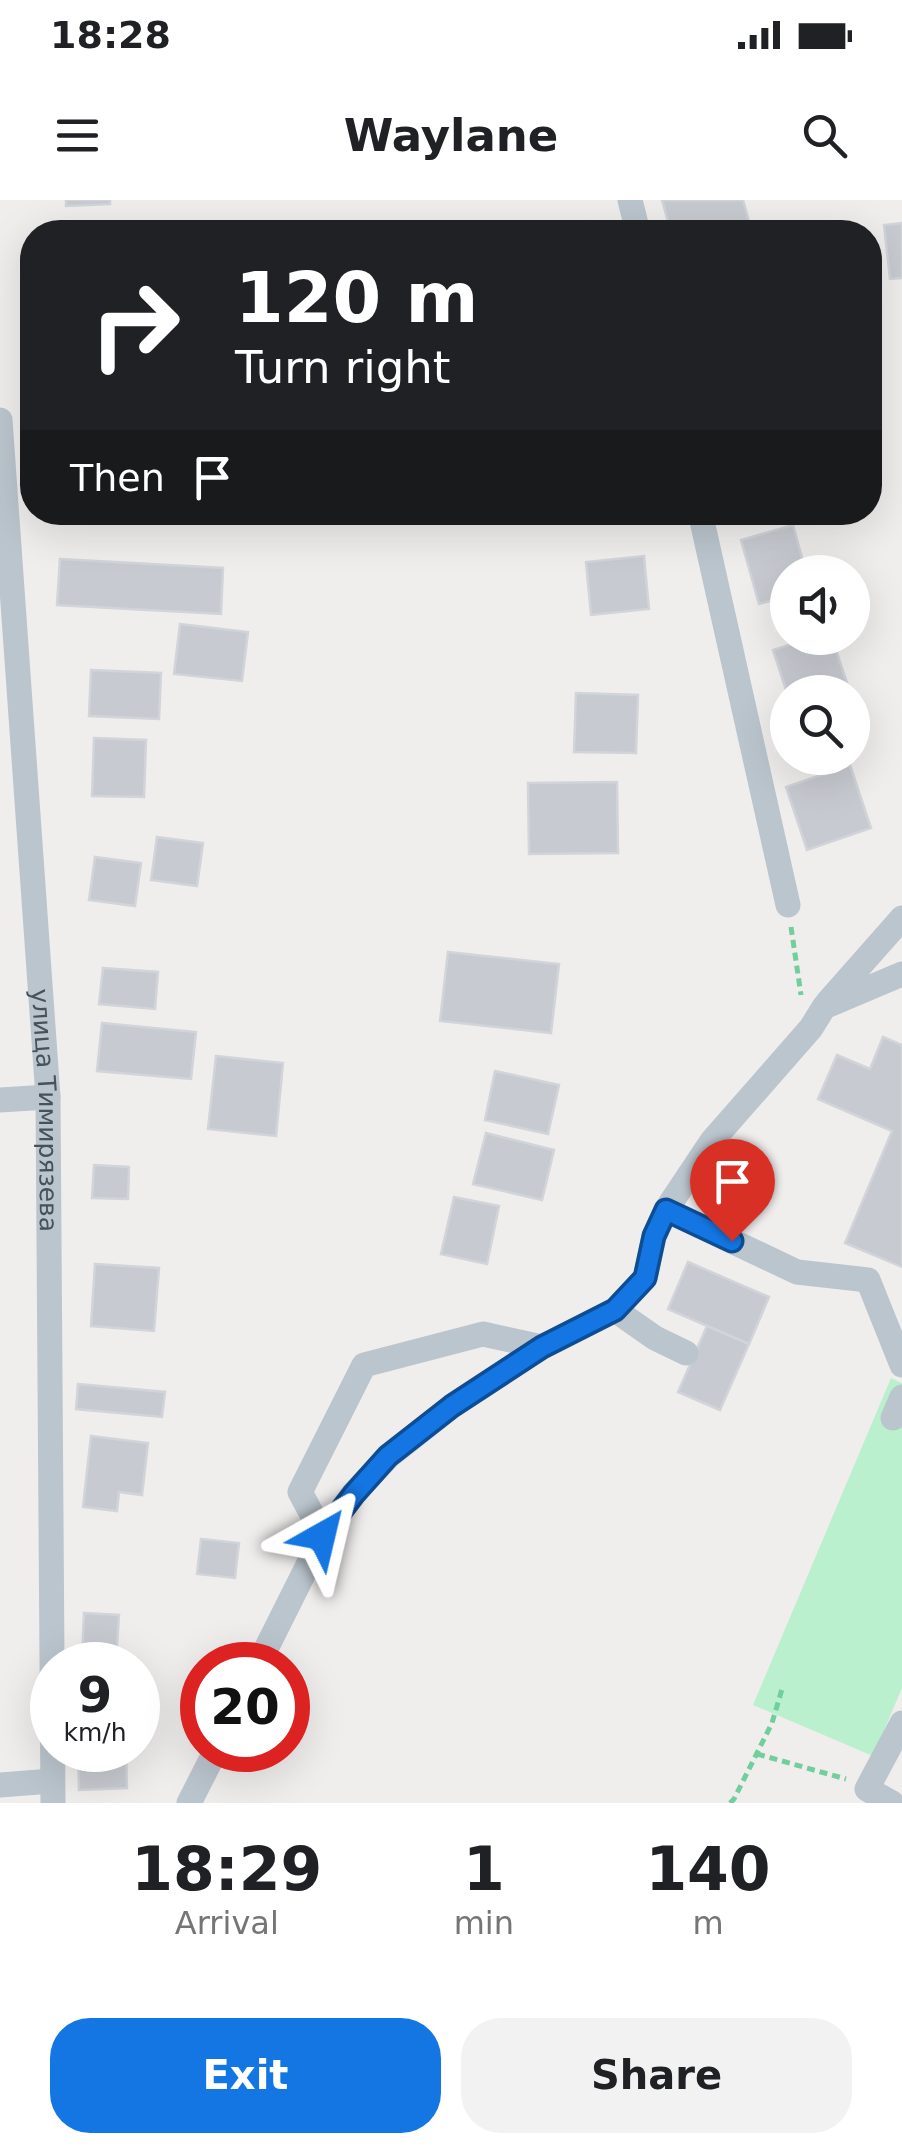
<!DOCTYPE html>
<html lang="en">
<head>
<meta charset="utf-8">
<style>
	body { margin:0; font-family:"DejaVu Sans",sans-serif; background:#f2f2f2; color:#202124; height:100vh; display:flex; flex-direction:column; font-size:38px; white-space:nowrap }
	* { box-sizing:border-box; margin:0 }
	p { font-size:32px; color:#757577 }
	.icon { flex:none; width:55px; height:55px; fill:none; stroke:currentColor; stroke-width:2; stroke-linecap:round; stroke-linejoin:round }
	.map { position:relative; height:1603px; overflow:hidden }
	.details { display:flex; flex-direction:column; background:#fff; flex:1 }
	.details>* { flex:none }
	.top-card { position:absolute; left:20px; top:20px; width:862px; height:305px; border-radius:40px; box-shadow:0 10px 40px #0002; background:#202124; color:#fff; overflow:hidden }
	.tools { position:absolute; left:770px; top:355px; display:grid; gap:20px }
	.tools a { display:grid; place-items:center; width:100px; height:100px; border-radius:50%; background:#fff; box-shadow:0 10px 40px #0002; font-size:50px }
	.speed { position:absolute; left:30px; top:1442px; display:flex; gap:20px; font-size:50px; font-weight:700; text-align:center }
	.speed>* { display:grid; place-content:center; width:130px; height:130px; border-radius:50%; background:#fff; box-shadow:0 10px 40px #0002; line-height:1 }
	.speed small { font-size:25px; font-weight:400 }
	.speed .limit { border:15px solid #d22; background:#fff; color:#111 }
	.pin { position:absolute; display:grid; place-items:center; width:85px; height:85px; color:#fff; margin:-102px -42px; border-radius:50% 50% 50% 0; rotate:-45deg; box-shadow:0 0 10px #0007 }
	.pin .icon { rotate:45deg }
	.me { position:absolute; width:110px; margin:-55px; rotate:37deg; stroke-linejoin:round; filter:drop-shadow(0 0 8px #0008) }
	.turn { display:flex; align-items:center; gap:35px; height:210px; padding:0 50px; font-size:45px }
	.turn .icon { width:130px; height:130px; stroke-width:2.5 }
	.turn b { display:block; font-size:70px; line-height:85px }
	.then { display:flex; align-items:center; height:95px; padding:0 50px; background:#0003; gap:20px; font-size:38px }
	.eta { display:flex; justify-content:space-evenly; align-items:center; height:170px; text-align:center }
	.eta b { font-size:60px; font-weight:800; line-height:70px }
	.primary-button { display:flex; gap:20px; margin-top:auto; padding:20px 50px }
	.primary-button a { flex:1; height:115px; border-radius:40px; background:#1476e3; color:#fff; font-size:40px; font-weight:800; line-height:115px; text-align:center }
	.primary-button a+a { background:#f2f2f2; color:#202124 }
	.status { display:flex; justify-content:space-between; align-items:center; height:70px; padding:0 50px; background:#fff; direction:ltr }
	.status svg { height:28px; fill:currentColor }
	header { display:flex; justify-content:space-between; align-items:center; height:130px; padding:0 50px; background:#fff; font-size:45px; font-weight:800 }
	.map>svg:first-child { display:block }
	.green { fill:#baf0cd }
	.building { fill:#c7cad0; stroke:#d1d4d9; stroke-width:2.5 }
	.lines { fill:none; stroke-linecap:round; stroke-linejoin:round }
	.path { stroke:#71ce9d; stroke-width:5; stroke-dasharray:8 5; stroke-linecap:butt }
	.minor { stroke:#bbc5cd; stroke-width:25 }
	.route-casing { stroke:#0d4d94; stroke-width:25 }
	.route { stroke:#1476e3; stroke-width:18 }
	.labels { text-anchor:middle; stroke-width:10; stroke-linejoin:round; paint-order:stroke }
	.street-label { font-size:25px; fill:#45515b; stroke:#fff }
</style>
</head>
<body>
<div class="status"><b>18:28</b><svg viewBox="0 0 49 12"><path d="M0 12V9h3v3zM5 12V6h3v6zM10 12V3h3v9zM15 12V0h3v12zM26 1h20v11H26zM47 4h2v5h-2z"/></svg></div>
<header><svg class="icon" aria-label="menu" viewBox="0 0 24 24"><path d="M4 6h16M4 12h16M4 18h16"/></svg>Waylane<svg class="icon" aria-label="search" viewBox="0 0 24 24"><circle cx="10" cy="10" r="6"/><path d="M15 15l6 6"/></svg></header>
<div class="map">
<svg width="902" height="1603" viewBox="0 0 902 1603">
	<rect width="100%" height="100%" fill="#f0eded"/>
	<path class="green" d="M891,1178L902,1183V1488L873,1556L753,1505Z"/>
	<path class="building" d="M66,0H110V4L66,6Z
		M662,0H743L752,32H671Z
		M590,21L591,32H538L537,25Z
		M93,23L94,32H68L67,25Z
		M902,23V78L890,79L884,25Z
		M527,312H588V317L527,315Z
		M793,325L806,372H788V396L759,404L741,340Z
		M644,356L649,409L591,415L586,362Z
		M60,359L223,368L221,414L57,405Z
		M180,424L248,432L242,481L174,474Z
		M811,438H832L850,492H788V496L773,450Z
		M91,470L161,473L159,519L89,516Z
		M576,493L638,495L636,553L574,552Z
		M94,538L146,540L144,597L92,596Z
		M850,565L871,628L807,650L786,587Z
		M617,582L618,653L529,654L528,583Z
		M157,637L203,643L197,686L151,680Z
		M95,657L141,663L135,706L89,700Z
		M448,752L559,764L551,833L440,821Z
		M103,768L158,772L155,809L99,804Z
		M102,823L196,832L191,879L97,871Z
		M883,837L902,845V1067L845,1043L892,931L818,899L837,855L870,869Z
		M216,856L283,863L276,936L208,929Z
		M495,871L559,885L548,934L485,920Z
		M486,933L554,950L542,1000L473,984Z
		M94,965L129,967L128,999L92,998Z
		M454,997L499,1006L487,1064L441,1054Z
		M688,1062L769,1097L749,1144L668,1109Z
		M95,1064L159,1068L154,1131L91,1126Z
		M707,1126L749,1144L720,1210L678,1192Z
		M78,1184L165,1192L162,1217L76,1209Z
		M91,1236L148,1243L142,1295L119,1292L117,1311L83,1307Z
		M201,1339L239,1343L235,1378L197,1374Z
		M84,1413L119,1415L116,1461L82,1460Z
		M78,1550H126L127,1588L79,1590Z"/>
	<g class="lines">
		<path class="path" d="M791,727L801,795
			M757,1554L846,1579
			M730,1603L734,1599L772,1523L782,1489"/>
		<g class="minor">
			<path d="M630,0L638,32"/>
			<path id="s1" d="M0,220L48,897L53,1603"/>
			<path d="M700,312L788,705"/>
			<path d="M827,803L902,718"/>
			<path d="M0,900L48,897"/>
			<path d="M666,1010L797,1072L868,1080L902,1165"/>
			<path d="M615,1110L655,1138L686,1153"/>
			<path d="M893,1218L902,1197"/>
			<path d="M323,1335L300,1292L364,1165L483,1134L542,1147"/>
			<path d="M258,1465L323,1335L354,1293L389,1256L452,1206L542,1147L615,1110L645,1078L654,1037L666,1010L712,941L811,828L824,807L902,774"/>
			<path d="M0,1585L52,1581"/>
			<path d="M189,1603L216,1550"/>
			<path d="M892,1603L867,1589L902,1523"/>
		</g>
	</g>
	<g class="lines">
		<g class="route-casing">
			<path id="route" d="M322,1336L354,1294L388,1256L452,1206L542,1147L615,1110L645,1078L654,1036L666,1010L732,1041"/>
		</g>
		<use href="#route" class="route"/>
	</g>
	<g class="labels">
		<g class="street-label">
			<text dy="9" stroke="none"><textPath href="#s1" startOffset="692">улица Тимирязева</textPath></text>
		</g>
	</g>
</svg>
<div class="tools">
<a><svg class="icon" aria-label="sound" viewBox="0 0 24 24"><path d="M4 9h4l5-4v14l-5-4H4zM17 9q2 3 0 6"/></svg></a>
<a><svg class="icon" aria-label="search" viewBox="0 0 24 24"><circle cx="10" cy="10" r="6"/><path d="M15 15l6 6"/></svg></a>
</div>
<div class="speed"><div>9<small>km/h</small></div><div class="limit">20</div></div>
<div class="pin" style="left:732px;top:1041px;background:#d93025"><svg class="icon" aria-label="arrive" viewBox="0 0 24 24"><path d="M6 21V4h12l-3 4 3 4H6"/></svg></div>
<svg class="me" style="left:322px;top:1336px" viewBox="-20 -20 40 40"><path d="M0-17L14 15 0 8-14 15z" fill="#1476e3" stroke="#fff" stroke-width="4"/></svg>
<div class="top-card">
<div class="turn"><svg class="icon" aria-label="right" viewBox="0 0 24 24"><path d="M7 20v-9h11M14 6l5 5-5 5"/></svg><div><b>120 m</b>Turn right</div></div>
<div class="then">Then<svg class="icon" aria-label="arrive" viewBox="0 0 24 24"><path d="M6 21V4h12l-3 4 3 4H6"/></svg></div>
</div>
</div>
<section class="details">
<div class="eta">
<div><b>18:29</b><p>Arrival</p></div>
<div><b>1</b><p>min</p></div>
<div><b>140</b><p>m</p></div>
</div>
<div class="primary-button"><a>Exit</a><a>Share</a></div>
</section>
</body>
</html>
